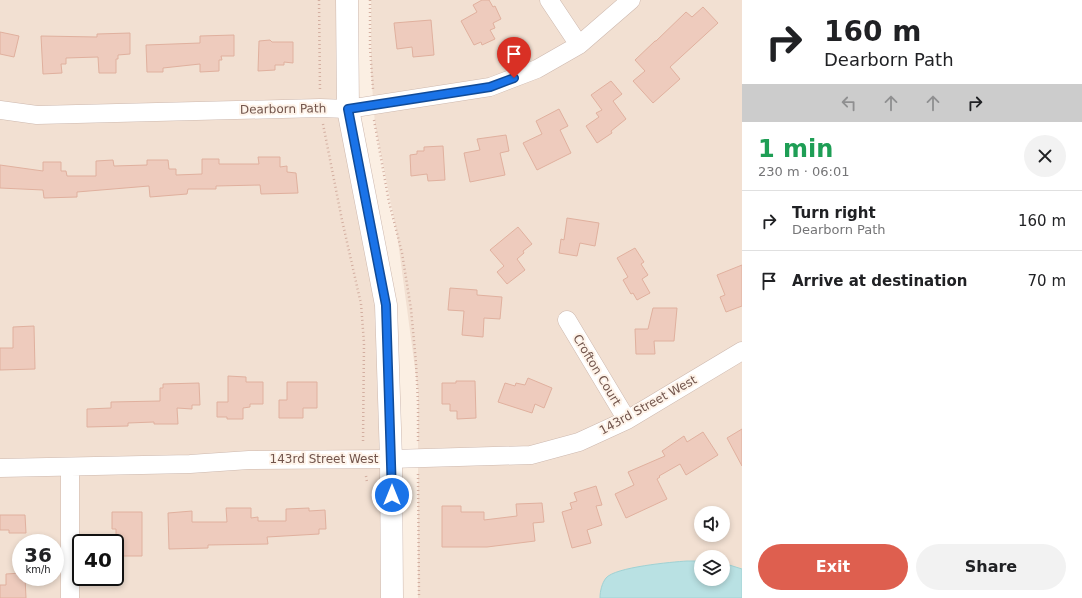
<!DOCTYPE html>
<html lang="en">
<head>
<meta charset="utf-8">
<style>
	body { margin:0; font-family:"DejaVu Sans",sans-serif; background:#f2f2f2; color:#202124; height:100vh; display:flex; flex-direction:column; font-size:15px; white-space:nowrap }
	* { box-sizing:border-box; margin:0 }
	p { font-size:13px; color:#757577 }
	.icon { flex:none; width:22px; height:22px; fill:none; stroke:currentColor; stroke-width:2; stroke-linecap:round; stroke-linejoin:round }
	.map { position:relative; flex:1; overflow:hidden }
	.details { display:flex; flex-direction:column; background:#fff; width:340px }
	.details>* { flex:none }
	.top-card { background:#fff; color:#202124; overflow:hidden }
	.buttons { position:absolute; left:694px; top:506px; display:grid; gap:8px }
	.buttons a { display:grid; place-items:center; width:36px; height:36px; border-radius:50%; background:#fff; box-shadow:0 2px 6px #0003; font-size:20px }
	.speed { position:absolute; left:12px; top:534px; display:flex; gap:8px; font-size:20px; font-weight:700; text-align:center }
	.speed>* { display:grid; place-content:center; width:52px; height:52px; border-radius:50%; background:#fff; box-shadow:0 2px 6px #0003; line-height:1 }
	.speed small { font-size:10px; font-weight:400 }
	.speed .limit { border:2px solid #111; border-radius:6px; background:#fff; color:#111 }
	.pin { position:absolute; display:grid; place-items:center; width:34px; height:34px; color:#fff; margin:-41px -17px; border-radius:50% 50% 50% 0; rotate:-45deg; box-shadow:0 0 4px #0007 }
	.pin .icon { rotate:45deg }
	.me { position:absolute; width:44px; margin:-22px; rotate:0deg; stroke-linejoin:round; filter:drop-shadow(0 0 3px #0008) }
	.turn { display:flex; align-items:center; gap:14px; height:84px; padding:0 16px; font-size:18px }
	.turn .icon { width:52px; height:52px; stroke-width:2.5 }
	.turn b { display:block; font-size:28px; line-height:34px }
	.lanes { display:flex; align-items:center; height:38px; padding:0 16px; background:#0003; justify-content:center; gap:20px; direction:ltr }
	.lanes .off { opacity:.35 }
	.round { display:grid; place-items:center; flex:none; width:42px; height:42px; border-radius:21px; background:#f2f2f2 }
	.summary { display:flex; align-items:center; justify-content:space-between; height:68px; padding:0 16px }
	h1 { font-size:24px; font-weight:600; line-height:30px; color:#1e9e55 }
	.action { display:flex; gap:8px; margin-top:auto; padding:8px 16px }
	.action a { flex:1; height:46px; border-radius:24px; background:#de5f4f; color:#fff; font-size:16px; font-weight:600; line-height:46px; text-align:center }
	.action a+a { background:#f2f2f2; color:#202124 }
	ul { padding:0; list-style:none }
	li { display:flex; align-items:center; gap:12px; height:60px; padding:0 16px; border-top:1px solid #e0e0e0 }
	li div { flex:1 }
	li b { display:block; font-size:15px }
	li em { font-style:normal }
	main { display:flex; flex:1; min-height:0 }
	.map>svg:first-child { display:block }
	.residential { fill:#f2e0d2; fill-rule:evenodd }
	.water { fill:#b9e1e3; stroke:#a0d2d4 }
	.building { fill:#eecbbd; stroke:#e0b09e }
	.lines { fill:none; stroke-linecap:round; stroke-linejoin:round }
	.minor-casing { stroke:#cdb8ae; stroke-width:19 }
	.tertiary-casing { stroke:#cdb8ae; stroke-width:23 }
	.path { stroke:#d3aea0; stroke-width:2.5; stroke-dasharray:1 3; stroke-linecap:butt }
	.minor { stroke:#fff; stroke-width:18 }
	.tertiary { stroke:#fff; stroke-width:22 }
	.route-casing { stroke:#114b97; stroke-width:10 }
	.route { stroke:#1a73e8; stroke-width:7 }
	.labels { text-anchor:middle; stroke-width:4; stroke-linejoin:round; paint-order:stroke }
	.street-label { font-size:12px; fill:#71544b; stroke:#fef3e9 }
</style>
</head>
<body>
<main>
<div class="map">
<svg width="742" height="598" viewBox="0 0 742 598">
	<rect width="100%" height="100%" fill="#fbefe3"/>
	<path class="residential" d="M0,0H347L348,74L382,282L391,598H0ZM21,543H55V577H21ZM81,543H115V577H81Z
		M371,0H742V598H418V391L397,234L375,124L371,72ZM701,513H723V535H701ZM701,557H723V579H701Z"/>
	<path class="water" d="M687,561H701V579H723V563L742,569V598H600C600,591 602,583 606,578C615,567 672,562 687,561Z"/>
	<path class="building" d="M482,0H489L493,7L495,6L501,19L493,23L495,28L490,30L495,39L482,45L481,42L474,45L461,21L477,12L473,5Z
		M703,7L718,23L670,67L680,79L653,103L633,81L645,71L635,60L655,41H656L686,12L692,17Z
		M431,20L434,55L413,57L412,47L397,49L394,23Z
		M0,32L19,36L14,57L0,54Z
		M130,33V54L118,55V59H116V73H99L98,57L66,58V64H61L62,73L43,74L41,36L97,37V34Z
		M234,35V56H221L222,60H219V71L200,72V64L163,68V72H147L146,45L200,43V36Z
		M270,40L272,42H293V63L284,62V65H275V70L258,71L259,41Z
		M611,81L622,94L613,101L626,119L611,131L612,133L597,143L586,126L599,117L596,113L602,110L591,95Z
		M559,109L568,126L560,130L571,153L537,170L523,143L542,134L536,121Z
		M506,135L509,151L500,153L505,175L470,182L464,153L480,150L477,139Z
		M443,146L445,180L428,181L427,174L411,176L410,155L417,154V151H424V147Z
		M258,157H280V167L287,166V172L296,173L298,193L261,194L260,185L216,186V189H188L187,194L150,197L149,186L77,192V197L44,198L43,190L0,188V165L43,171V162H61V171H66L67,176H96V161L113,160L114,166L147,165V160H168L169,169H176V175L202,174V159H219V164H259Z
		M567,218L599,223L595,246L580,243L577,256L559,253L561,239L564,240Z
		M518,227L532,244L523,251L524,253L517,259L525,270L507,284L497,272L504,266L490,250Z
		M635,248L644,262L641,264L648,275L642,279L650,293L637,300L633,293L631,294L623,280L628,277L617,258Z
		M742,265V306L726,312L720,297L725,295L717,275Z
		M450,288L477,290V295L502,297L500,319L484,318L483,337L462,335L464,311L448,310Z
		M653,308H677L674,341H654L655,354H636L635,329H648Z
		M34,326L35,369L0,370V348H13V327Z
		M228,376L246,377V382H263V404H250V407L243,408V419H227V417H217V402H228Z
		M528,378L552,388L544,408L535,404L532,413L498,402L505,383L515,386L516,383L525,385Z
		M456,381H475L476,418L457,419V411H450V404H442V383H456Z
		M287,382H317V408H303V418H279V400H287Z
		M199,383L200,405H192V409L177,408L178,424H154V422L128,423V426L87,427V409L111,408V402L160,401V388H163V384Z
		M742,429V466L727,438Z
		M703,432L718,455L686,475L680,464L659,476L660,477L657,479L667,499L626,518L615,494L634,485L628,472L665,456L662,451L684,436L687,442Z
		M596,486L602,505L596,506L602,525L587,530L591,543L572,548L562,512L572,509L570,503L577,501L574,493Z
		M542,503L544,522L533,523L535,541L487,547H442V506H461V512H484V520L517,516L516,504Z
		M226,508H251V518L258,517V521H286V509L309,508V511L325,510L326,529H319V534L267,537L268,544L208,545V548L169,549L168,513L192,511V522H227Z
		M112,512H142V556H121L120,543H116V529H112Z
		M0,515H25L26,533H9V530H0Z
		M21,573V577H25L26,598H0V585H6V574Z"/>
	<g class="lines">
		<g class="minor-casing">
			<path id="minor" d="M549,0L579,45
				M0,110L37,115L320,108L348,109L490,87L537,69L579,45L631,0
				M567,320L627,420
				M70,467V598
				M0,468L190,464L249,460L391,459L531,455L579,442L627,420L742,351"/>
		</g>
		<g class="tertiary-casing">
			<path id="tertiary" d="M347,0L348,109L386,305L391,459L392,598"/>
		</g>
		<path class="path" d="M319,0L320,91
			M370,0V48L373,89
			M374,120L389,202L402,253L411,309L416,363L418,403V441
			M323,124L342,220L361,304L364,343L363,443
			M418,474L419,598
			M366,476L367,482"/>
		<use href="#minor" class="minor"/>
		<use href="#tertiary" class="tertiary"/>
	</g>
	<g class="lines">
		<g class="route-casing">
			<path id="route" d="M392,495L386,305L348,109L490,87L514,78"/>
		</g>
		<use href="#route" class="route"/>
	</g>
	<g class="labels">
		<g class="street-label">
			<text transform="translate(283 109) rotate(-1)" y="4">Dearborn Path</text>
			<text transform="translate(597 370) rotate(59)" y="4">Crofton Court</text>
			<text transform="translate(648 405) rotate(-29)" y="4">143rd Street West</text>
			<text x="324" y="463">143rd Street West</text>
		</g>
	</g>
</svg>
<div class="buttons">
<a><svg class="icon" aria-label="sound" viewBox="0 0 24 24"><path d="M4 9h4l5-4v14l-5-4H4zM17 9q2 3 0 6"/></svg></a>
<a><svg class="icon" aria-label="layers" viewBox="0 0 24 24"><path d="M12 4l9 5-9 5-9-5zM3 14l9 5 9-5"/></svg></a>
</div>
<div class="speed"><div>36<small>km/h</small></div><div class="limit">40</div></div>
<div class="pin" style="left:514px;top:78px;background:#d93025"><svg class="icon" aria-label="arrive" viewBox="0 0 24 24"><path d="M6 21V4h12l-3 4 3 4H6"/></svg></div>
<svg class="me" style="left:392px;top:495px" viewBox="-20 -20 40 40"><circle r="17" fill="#1a73e8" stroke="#fff" stroke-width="3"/><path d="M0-11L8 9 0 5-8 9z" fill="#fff"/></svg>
</div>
<section class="details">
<div class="top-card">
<div class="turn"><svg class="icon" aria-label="right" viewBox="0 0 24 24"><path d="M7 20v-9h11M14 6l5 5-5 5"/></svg><div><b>160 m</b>Dearborn Path</div></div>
<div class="lanes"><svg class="icon off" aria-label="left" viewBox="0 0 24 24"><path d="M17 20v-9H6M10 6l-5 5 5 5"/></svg><svg class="icon off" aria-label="ahead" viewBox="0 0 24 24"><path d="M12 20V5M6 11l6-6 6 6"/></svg><svg class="icon off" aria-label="ahead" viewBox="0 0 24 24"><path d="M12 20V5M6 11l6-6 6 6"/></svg><svg class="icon" aria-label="right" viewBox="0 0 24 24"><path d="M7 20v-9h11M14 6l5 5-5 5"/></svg></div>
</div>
<div class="summary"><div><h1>1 min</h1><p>230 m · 06:01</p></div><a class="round"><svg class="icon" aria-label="close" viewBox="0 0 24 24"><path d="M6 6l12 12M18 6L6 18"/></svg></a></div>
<ul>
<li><svg class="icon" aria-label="right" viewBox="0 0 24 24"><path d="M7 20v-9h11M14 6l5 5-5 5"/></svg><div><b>Turn right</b><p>Dearborn Path</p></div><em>160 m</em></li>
<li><svg class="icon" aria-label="arrive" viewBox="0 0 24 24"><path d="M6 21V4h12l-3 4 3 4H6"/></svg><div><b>Arrive at destination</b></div><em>70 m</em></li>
</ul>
<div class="action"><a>Exit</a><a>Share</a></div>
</section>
</main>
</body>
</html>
